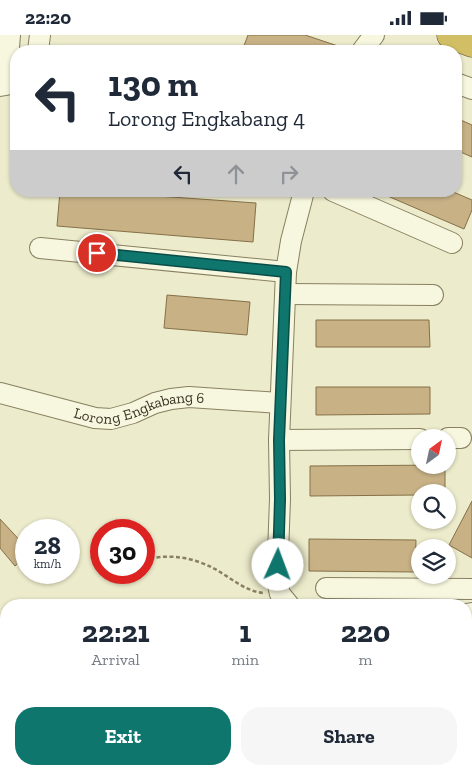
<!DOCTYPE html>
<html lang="en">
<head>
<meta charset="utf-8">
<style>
	body { margin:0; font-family:"Zilla Slab",serif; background:#f6f6f7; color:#1f2937; height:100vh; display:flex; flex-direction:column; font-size:19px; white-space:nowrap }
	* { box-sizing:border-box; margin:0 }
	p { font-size:16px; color:#747a83 }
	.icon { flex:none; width:28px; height:28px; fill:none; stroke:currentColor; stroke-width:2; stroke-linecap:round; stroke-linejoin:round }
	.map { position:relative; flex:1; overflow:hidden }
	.panel { position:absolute; left:0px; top:564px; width:472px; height:176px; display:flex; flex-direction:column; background:#fff; border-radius:20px 20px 0 0; box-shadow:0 1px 4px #0004 }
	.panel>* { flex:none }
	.banner { position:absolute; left:10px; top:10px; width:452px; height:152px; border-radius:20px; box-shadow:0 1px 4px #0004; background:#fff; color:#1f2937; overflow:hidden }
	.needle { width:32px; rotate:33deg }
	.controls { position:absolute; left:411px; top:394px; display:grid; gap:10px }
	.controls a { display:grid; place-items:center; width:45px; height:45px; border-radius:50%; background:#fff; box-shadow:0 1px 4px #0004; font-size:25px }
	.speed { position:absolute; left:15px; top:484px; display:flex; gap:10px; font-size:25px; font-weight:700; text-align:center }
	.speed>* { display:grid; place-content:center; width:65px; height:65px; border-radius:50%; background:#fff; box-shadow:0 1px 4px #0004; line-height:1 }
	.speed small { font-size:12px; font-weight:400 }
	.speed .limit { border:8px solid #d22; background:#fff; color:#111 }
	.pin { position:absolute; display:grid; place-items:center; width:42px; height:42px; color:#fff; margin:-21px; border:2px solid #fff; border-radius:50%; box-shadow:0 1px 5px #0007 }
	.me { position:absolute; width:55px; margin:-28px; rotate:2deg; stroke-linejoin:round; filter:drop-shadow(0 0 4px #0008) }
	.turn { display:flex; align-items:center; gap:18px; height:105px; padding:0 15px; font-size:22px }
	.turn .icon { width:65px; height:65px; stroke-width:2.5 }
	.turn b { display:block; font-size:35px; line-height:42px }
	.lanes { display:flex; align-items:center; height:48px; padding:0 15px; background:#0003; justify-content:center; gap:25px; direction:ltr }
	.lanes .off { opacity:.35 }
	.eta { display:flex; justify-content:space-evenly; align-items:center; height:85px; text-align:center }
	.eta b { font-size:30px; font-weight:700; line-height:35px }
	.primary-button { display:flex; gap:10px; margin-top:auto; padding:10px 15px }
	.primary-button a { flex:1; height:58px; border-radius:20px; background:#0f766e; color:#fff; font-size:20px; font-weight:700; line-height:58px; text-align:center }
	.primary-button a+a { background:#f6f6f7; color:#1f2937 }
	.status { display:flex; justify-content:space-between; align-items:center; height:35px; padding:0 25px; background:#fff; direction:ltr }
	.status svg { height:14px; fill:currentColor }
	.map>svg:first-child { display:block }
	.building { fill:#c7b185; stroke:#857048 }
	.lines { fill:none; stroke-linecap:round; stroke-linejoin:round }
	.minor-casing { stroke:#888061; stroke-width:22 }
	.highway-casing { stroke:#564d34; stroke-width:29 }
	.path { stroke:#888061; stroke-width:2.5; stroke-dasharray:4 2.5; stroke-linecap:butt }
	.minor { stroke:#f7f6de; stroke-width:20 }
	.highway { stroke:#d2bf65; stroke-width:28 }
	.route-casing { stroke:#0a4d48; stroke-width:12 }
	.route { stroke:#0f766e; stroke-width:9 }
	.labels { text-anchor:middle; stroke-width:4; stroke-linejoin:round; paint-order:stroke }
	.street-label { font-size:15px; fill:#3a3423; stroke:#f4f3db }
</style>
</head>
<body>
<div class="status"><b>22:20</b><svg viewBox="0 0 49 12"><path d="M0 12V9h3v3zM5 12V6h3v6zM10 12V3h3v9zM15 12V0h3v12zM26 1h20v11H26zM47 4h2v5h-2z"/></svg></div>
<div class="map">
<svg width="472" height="739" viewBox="0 0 472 739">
	<rect width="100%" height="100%" fill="#ecebcb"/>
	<path class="building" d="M248,0H305L347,14V16H242Z
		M456,83L472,90V122L456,115Z
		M60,156H117L143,159V160L256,168L253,207L57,191Z
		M376,156H451L472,165V175L464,194Z
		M167,260L250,267L247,300L164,293Z
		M316,285H429L430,312H316Z
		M316,352H430V379L316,380Z
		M445,430V458H420V460L310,461V431Z
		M472,466V523L449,510Z
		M0,484L26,512V521L15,531L0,513Z
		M309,504L416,505L415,537L309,536Z"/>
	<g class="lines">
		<g class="minor-casing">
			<g id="minor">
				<path d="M38,16L40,0"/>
				<path d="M362,16L374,0"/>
				<path d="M456,48L472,54"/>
				<path d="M0,51L6,50L10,0"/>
				<path d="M333,156L452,208"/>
				<path d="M40,213L286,237"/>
				<path d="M286,259L433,260"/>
				<path id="s1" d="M0,358L95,383L111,384L133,378L155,368L171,364L189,362L280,368"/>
				<path d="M448,403H461"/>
				<path d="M279,405L420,404"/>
				<path d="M326,553L472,554"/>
				<path d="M289,570L280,559L277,546L280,464L279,405L286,237L291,206L304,156"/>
				<path d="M466,579L472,578"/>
			</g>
		</g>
		<g class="highway-casing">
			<path id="highway" d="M451,0L472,8"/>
		</g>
		<path class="path" d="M144,526C166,517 195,523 215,534C231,543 245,556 263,558
			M115,546L125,538"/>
		<use href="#minor" class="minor"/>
		<use href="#highway" class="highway"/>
	</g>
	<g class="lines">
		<g class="route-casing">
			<path id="route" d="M97,218L286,237L279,405L280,464L278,530"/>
		</g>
		<use href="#route" class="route"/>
	</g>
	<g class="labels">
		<g class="street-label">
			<text dy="5" stroke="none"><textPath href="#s1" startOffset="144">Lorong Engkabang 6</textPath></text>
		</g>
	</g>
</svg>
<div class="controls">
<a><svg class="needle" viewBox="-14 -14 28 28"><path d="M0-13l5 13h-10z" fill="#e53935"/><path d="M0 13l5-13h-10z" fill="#747a83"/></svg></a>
<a><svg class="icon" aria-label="search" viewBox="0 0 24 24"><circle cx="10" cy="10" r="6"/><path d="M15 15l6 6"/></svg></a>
<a><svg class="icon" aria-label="layers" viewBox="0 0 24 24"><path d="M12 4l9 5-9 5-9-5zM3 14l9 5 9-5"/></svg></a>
</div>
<div class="speed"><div>28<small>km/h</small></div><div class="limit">30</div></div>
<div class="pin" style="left:97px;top:218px;background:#d93025"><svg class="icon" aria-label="arrive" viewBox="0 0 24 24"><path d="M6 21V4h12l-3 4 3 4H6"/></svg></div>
<svg class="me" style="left:278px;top:530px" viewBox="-20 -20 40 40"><circle r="19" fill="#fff"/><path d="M0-13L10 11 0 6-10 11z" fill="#0f766e"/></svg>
<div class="banner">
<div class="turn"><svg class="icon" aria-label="left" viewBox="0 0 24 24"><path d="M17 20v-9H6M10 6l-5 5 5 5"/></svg><div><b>130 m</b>Lorong Engkabang 4</div></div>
<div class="lanes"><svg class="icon" aria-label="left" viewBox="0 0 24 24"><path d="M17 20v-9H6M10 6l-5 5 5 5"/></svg><svg class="icon off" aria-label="ahead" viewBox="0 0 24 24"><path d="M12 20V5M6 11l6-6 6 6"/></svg><svg class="icon off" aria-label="right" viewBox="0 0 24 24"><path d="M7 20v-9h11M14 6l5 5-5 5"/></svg></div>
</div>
<section class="panel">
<div class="eta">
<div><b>22:21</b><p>Arrival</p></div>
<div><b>1</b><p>min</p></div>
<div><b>220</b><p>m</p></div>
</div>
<div class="primary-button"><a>Exit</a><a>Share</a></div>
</section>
</div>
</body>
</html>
